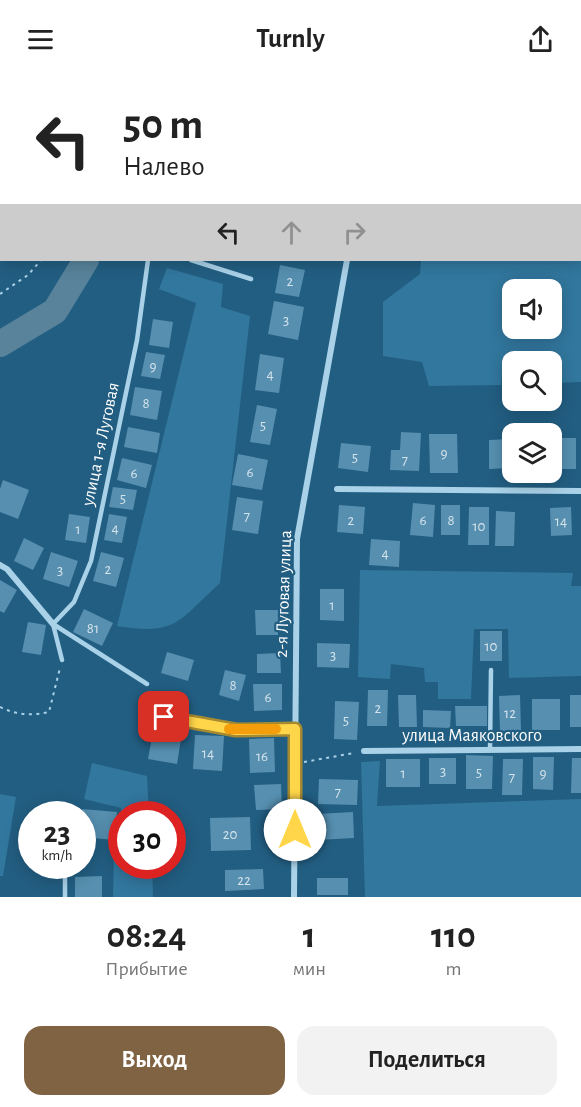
<!DOCTYPE html>
<html lang="ru">
<head>
<meta charset="utf-8">
<style>
	body { margin:0; font-family:"Alegreya Sans",sans-serif; background:#f2f2f2; color:#222; height:100vh; display:flex; flex-direction:column; font-size:22px; white-space:nowrap }
	* { box-sizing:border-box; margin:0 }
	p { font-size:20px; color:#767676 }
	.icon { flex:none; width:33px; height:33px; fill:none; stroke:currentColor; stroke-width:2; stroke-linecap:round; stroke-linejoin:round }
	.map { position:relative; height:819px; overflow:hidden }
	.drawer { display:flex; flex-direction:column; background:#fff; flex:1 }
	.drawer>* { flex:none }
	.banner { position:absolute; left:0px; top:0px; width:582px; height:183px; box-shadow:0 3px 15px #0003; background:#fff; color:#222; overflow:hidden }
	.buttons { position:absolute; left:502px; top:201px; display:grid; gap:12px }
	.buttons a { display:grid; place-items:center; width:60px; height:60px; border-radius:12px; background:#fff; box-shadow:0 3px 15px #0003; font-size:30px }
	.speed { position:absolute; left:18px; top:723px; display:flex; gap:12px; font-size:30px; font-weight:700; text-align:center }
	.speed>* { display:grid; place-content:center; width:78px; height:78px; border-radius:50%; background:#fff; box-shadow:0 3px 15px #0003; line-height:1 }
	.speed small { font-size:15px; font-weight:400 }
	.speed .limit { border:9px solid #d22; background:#fff; color:#111 }
	.pin { position:absolute; display:grid; place-items:center; width:51px; height:51px; color:#fff; margin:-26px; border-radius:12px; box-shadow:0 3px 9px #0006 }
	.me { position:absolute; width:66px; margin:-33px; rotate:0deg; stroke-linejoin:round; filter:drop-shadow(0 0 4px #0008) }
	.turn { display:flex; align-items:center; gap:21px; height:126px; padding:0 24px; font-size:27px }
	.turn .icon { width:78px; height:78px; stroke-width:2.5 }
	.turn b { display:block; font-size:42px; line-height:51px }
	.lanes { display:flex; align-items:center; height:57px; padding:0 24px; background:#0003; justify-content:center; gap:30px; direction:ltr }
	.lanes .off { opacity:.35 }
	.eta { display:flex; justify-content:space-evenly; align-items:center; height:102px; text-align:center }
	.eta b { font-size:36px; font-weight:700; line-height:42px }
	.cta { display:flex; gap:12px; margin-top:auto; padding:12px 24px }
	.cta a { flex:1; height:69px; border-radius:18px; background:#806342; color:#fff; font-size:24px; font-weight:700; line-height:69px; text-align:center }
	.cta a+a { background:#f2f2f2; color:#222 }
	header { display:flex; justify-content:space-between; align-items:center; height:78px; padding:0 24px; background:#fff; font-size:27px; font-weight:700 }
	.map>svg:first-child { display:block }
	.green { fill:#32779e; fill-rule:evenodd }
	.lines { fill:none; stroke-linecap:round; stroke-linejoin:round }
	.river { stroke:#58839b; stroke-width:26 }
	.building { fill:#568fb0 }
	.path { stroke:#a9d1e8; stroke-width:2; stroke-dasharray:3 4.5; stroke-linecap:butt }
	.service { stroke:#a9d1e8; stroke-width:4.5 }
	.minor { stroke:#a9d1e8; stroke-width:6 }
	.route-casing { stroke:#a68a30; stroke-width:15 }
	.route { stroke:#ffd54a; stroke-width:10 }
	.slow { stroke:#f59e0b; stroke-width:10 }
	.labels { text-anchor:middle; stroke-width:4.5; stroke-linejoin:round; paint-order:stroke }
	.number-label { font-size:15px; fill:#d5e3eb }
	.street-label { font-size:18px; fill:#fff; stroke:#225e82 }
</style>
</head>
<body>
<header><svg class="icon" aria-label="menu" viewBox="0 0 24 24"><path d="M4 6h16M4 12h16M4 18h16"/></svg>Turnly<svg class="icon" aria-label="share" viewBox="0 0 24 24"><path d="M12 15V3M7 8l5-5 5 5M5 13v7h14v-7"/></svg></header>
<div class="map">
<svg width="581" height="819" viewBox="0 0 581 819">
	<rect width="100%" height="100%" fill="#225e82"/>
	<path class="green" d="M443,0H581V304L552,305V284H503L501,307L429,308L422,284L383,278V224L420,196L421,182H580V2ZM513,212H552V250H513Z
		M167,190L223,206L221,229L250,238L220,505C178,543 177,558 117,548L196,225L159,211Z
		M360,492L573,495L571,508H581V598L509,600L508,551H474L471,621H438V604H425L424,590L391,586L390,601L358,599Z
		M380,683L377,728L581,721V819H365L361,684Z
		M92,685L147,698L149,736H122V788H152L153,819H113L114,770L121,769V730L84,721Z
		M0,716L16,719L3,798H0Z"/>
	<g class="lines">
		<path class="river" d="M53,0L55,2
			M0,266L55,233L86,182"/>
	</g>
	<path class="building" d="M280,187L305,192L299,219L275,215Z
		M274,223L304,229L298,262L268,256Z
		M153,241L173,244L169,270L149,267Z
		M146,274L165,277L160,301L141,298Z
		M260,276L284,280L279,315L255,312Z
		M135,309L162,313L157,342L130,337Z
		M257,327L277,331L270,367L250,364Z
		M128,349L160,355L157,375L124,369Z
		M401,354L421,355L419,393L390,392L391,372H400Z
		M429,356H457L458,395H430Z
		M552,360H576V391H553Z
		M512,361V390L489,391V362Z
		M341,365L371,368L368,394L338,390Z
		M238,376L268,382L262,412L232,407Z
		M122,380L152,387L146,410L117,402Z
		M521,394H544V397H521Z
		M3,402L29,412L18,441L0,434V411Z
		M113,409L137,412L133,432L109,429Z
		M237,419L263,423L258,456L232,452Z
		M413,425L435,427L433,459L410,457Z
		M339,427L365,429L363,456L337,454Z
		M441,427H460V457H441Z
		M469,429H489V467H468Z
		M571,429L572,457L551,458L550,430Z
		M496,433L515,434L514,468H495Z
		M69,436L90,439L86,465L65,462Z
		M109,436L127,439L122,465L104,462Z
		M24,460L44,470L33,492L14,483Z
		M371,461L400,463L399,489L369,487Z
		M51,474L78,483L69,509L43,501Z
		M101,474L124,480L116,509L93,503Z
		M0,502L17,512L4,535L0,533Z
		M320,511H344V543L320,542Z
		M84,531L113,545L102,568L73,554Z
		M255,532H278V557H256Z
		M28,544L46,547L41,577L22,574Z
		M480,553H502V583H480Z
		M317,565L350,566L349,590L317,589Z
		M167,574L194,582L188,603L161,595Z
		M280,575L281,595H257V576Z
		M225,592L246,597L239,623L219,617Z
		M253,606H282V632L254,633Z
		M368,612H388L387,648H367Z
		M398,617H416L417,649H399Z
		M520,617L521,652L500,653L499,618Z
		M570,617H581V649H570Z
		M532,621H560V652H532Z
		M335,623L359,624L357,662L334,661Z
		M455,628H487V648H456Z
		M423,632L451,633L450,650L423,649Z
		M155,643L183,648L177,686L148,681Z
		M195,657L224,658L222,693L193,691Z
		M274,660L275,694L250,695L249,661Z
		M466,677L493,678L492,711H466Z
		M533,679H554L553,712L533,711Z
		M429,680H456V706H429Z
		M572,680H581V715H571Z
		M386,681H420V709H386Z
		M503,681H523L522,717H502Z
		M319,701L358,702L357,727L318,726Z
		M281,706L282,731L256,732L254,707Z
		M82,731L117,734L114,762L82,759Z
		M353,734L354,760L318,762L317,736Z
		M250,739L251,772L211,773L210,740Z
		M263,791L264,811L225,813V792Z
		M102,798V819H75V799Z
		M317,800H348V817H317Z"/>
	<g class="lines">
		<path class="path" d="M0,19L2,20
			M0,216L28,197L41,182
			M0,629C16,637 32,638 49,634L60,590
			M304,684L354,675"/>
		<path class="service" d="M369,2V0
			M191,182L251,201
			M53,546L74,524L91,483L137,262L148,182
			M53,546L147,606
			M53,546L62,582
			M164,639L236,652L295,651
			M490,672L491,592
			M65,819V788"/>
		<path class="minor" d="M232,0V2
			M337,411L581,413
			M0,487L7,491L53,546
			M364,673L581,671
			M294,819L297,461L347,182"/>
	</g>
	<g class="lines">
		<g class="route-casing">
			<path id="route" d="M164,639L236,652L295,651V752"/>
		</g>
		<use href="#route" class="route"/>
		<path class="slow" d="M229,651H276"/>
	</g>
	<g class="labels">
		<g class="number-label">
			<text x="290" y="208">2</text>
			<text x="286" y="247">3</text>
			<text x="153" y="293">9</text>
			<text x="270" y="301">4</text>
			<text x="146" y="330">8</text>
			<text x="263" y="352">5</text>
			<text x="444" y="380">9</text>
			<text x="355" y="384">5</text>
			<text x="405" y="387">7</text>
			<text x="250" y="399">6</text>
			<text x="134" y="400">6</text>
			<text x="123" y="425">5</text>
			<text x="247" y="443">7</text>
			<text x="351" y="447">2</text>
			<text x="423" y="447">6</text>
			<text x="451" y="447">8</text>
			<text x="561" y="448">14</text>
			<text x="479" y="453">10</text>
			<text x="115" y="455">4</text>
			<text x="78" y="456">1</text>
			<text x="385" y="480">4</text>
			<text x="108" y="496">2</text>
			<text x="60" y="497">3</text>
			<text x="332" y="532">1</text>
			<text x="93" y="555">81</text>
			<text x="491" y="573">10</text>
			<text x="333" y="582">3</text>
			<text x="233" y="612">8</text>
			<text x="268" y="624">6</text>
			<text x="378" y="635">2</text>
			<text x="510" y="640">12</text>
			<text x="346" y="647">5</text>
			<text x="208" y="680">14</text>
			<text x="262" y="683">16</text>
			<text x="443" y="698">3</text>
			<text x="479" y="699">5</text>
			<text x="403" y="700">1</text>
			<text x="543" y="700">9</text>
			<text x="512" y="704">7</text>
			<text x="338" y="719">7</text>
			<text x="230" y="761">20</text>
			<text x="244" y="807">22</text>
		</g>
		<g class="street-label">
			<text transform="translate(100 366) rotate(-78)" y="6">улица 1-я Луговая</text>
			<text transform="translate(283 516) rotate(-88)" y="6">2-я Луговая улица</text>
			<text x="472" y="663">улица Маяковского</text>
		</g>
	</g>
</svg>
<div class="buttons">
<a><svg class="icon" aria-label="sound" viewBox="0 0 24 24"><path d="M4 9h4l5-4v14l-5-4H4zM17 9q2 3 0 6"/></svg></a>
<a><svg class="icon" aria-label="search" viewBox="0 0 24 24"><circle cx="10" cy="10" r="6"/><path d="M15 15l6 6"/></svg></a>
<a><svg class="icon" aria-label="layers" viewBox="0 0 24 24"><path d="M12 4l9 5-9 5-9-5zM3 14l9 5 9-5"/></svg></a>
</div>
<div class="speed"><div>23<small>km/h</small></div><div class="limit">30</div></div>
<div class="pin" style="left:164px;top:639px;background:#d93025"><svg class="icon" aria-label="arrive" viewBox="0 0 24 24"><path d="M6 21V4h12l-3 4 3 4H6"/></svg></div>
<svg class="me" style="left:295px;top:752px" viewBox="-20 -20 40 40"><circle r="19" fill="#fff"/><path d="M0-13L10 11 0 6-10 11z" fill="#ffd54a"/></svg>
<div class="banner">
<div class="turn"><svg class="icon" aria-label="left" viewBox="0 0 24 24"><path d="M17 20v-9H6M10 6l-5 5 5 5"/></svg><div><b>50 m</b>Налево</div></div>
<div class="lanes"><svg class="icon" aria-label="left" viewBox="0 0 24 24"><path d="M17 20v-9H6M10 6l-5 5 5 5"/></svg><svg class="icon off" aria-label="ahead" viewBox="0 0 24 24"><path d="M12 20V5M6 11l6-6 6 6"/></svg><svg class="icon off" aria-label="right" viewBox="0 0 24 24"><path d="M7 20v-9h11M14 6l5 5-5 5"/></svg></div>
</div>
</div>
<section class="drawer">
<div class="eta">
<div><b>08:24</b><p>Прибытие</p></div>
<div><b>1</b><p>мин</p></div>
<div><b>110</b><p>m</p></div>
</div>
<div class="cta"><a>Выход</a><a>Поделиться</a></div>
</section>
</body>
</html>
